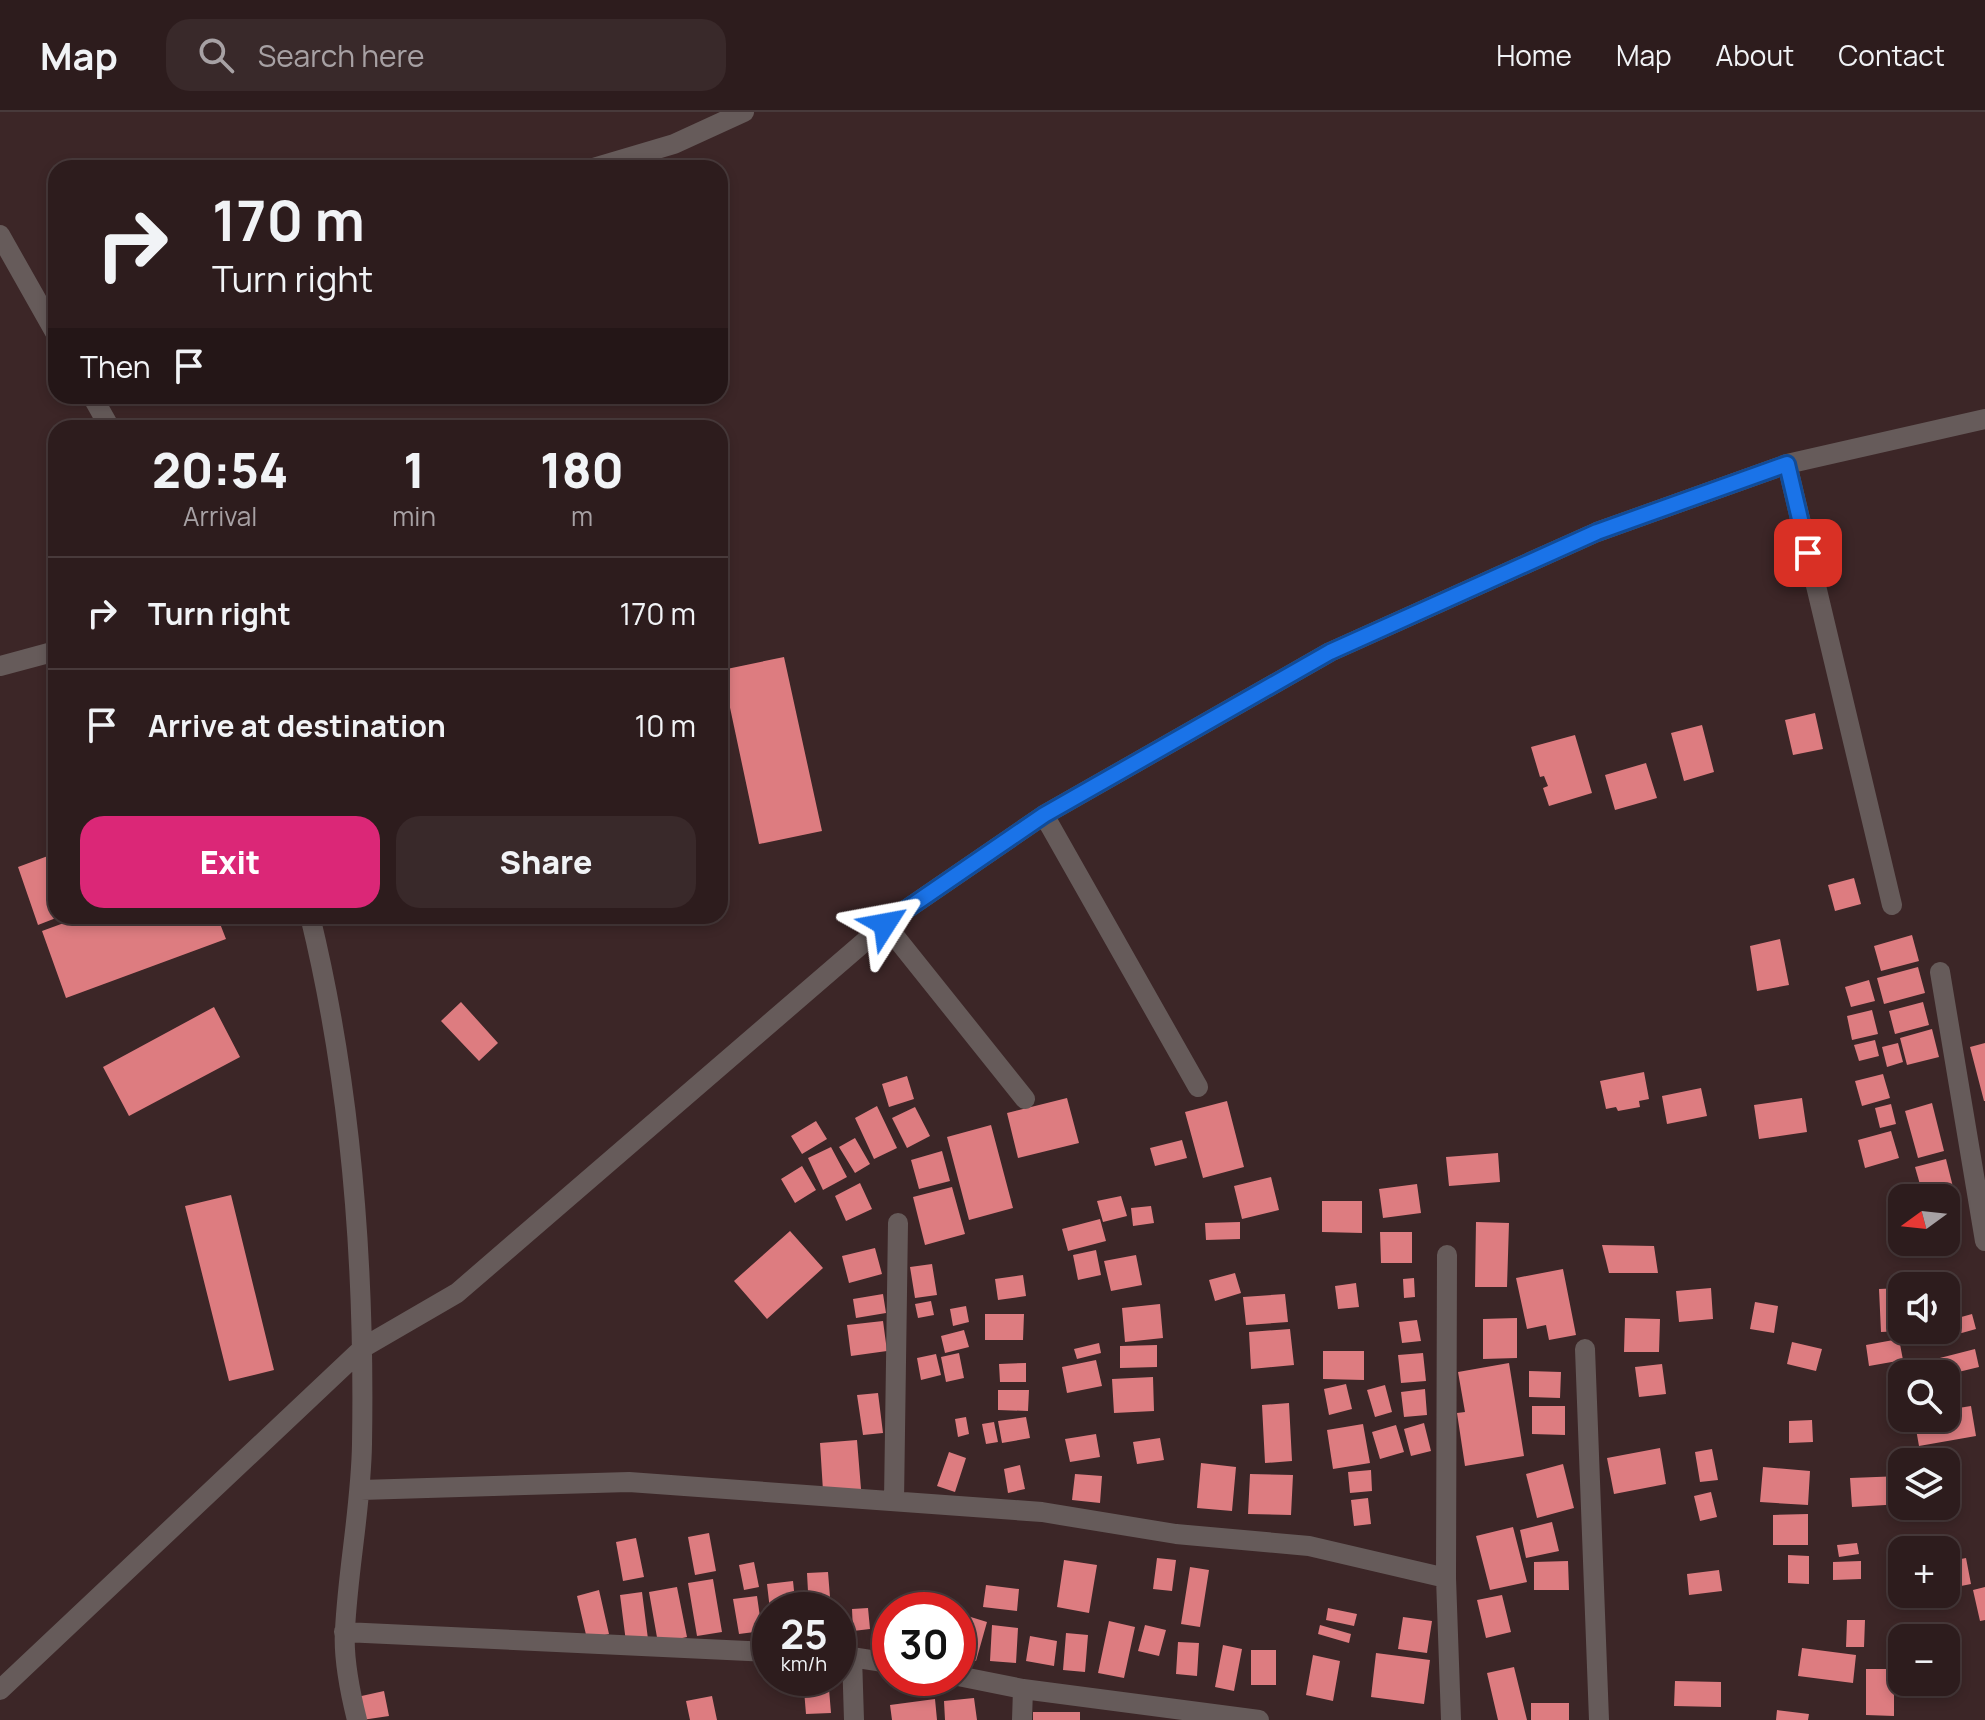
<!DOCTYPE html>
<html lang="en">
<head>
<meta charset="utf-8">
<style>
	body { margin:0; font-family:Manrope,sans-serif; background:#39292a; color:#f1f3f6; height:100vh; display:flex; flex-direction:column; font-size:30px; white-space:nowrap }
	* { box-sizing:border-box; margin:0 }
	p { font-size:26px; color:#a7a1a4 }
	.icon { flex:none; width:44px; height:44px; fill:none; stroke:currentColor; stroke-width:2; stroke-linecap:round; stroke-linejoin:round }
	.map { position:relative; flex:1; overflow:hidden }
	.side { position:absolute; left:48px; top:308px; width:680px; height:504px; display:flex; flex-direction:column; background:#2d1c1d; border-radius:24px; box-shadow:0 4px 12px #0003,0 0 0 2px #483a3b }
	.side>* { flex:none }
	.guide { position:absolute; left:48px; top:48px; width:680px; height:244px; border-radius:24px; box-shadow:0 4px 12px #0003,0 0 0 2px #483a3b; background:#2d1c1d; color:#f1f3f6; overflow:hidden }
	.needle { width:52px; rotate:255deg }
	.fabs { position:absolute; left:1888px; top:1072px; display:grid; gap:16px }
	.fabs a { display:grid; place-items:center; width:72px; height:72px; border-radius:16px; background:#2d1c1d; box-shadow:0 4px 12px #0003,0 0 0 2px #483a3b; font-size:40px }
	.speed { position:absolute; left:752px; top:1480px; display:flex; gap:16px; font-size:40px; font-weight:700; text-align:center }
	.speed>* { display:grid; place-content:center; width:104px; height:104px; border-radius:50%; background:#2d1c1d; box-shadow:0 4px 12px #0003,0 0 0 2px #483a3b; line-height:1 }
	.speed small { font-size:20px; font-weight:400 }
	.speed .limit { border:12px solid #d22; background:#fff; color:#111 }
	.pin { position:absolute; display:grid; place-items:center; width:68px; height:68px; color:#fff; margin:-34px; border-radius:16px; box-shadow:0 4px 12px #0006 }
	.me { position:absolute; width:88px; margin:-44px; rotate:56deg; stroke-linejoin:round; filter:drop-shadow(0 0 6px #0008) }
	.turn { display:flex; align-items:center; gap:28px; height:168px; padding:0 32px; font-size:36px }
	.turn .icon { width:104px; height:104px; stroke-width:2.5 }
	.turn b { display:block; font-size:56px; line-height:68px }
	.then { display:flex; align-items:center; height:76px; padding:0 32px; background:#0003; gap:16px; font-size:30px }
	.eta { display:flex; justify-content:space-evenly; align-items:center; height:136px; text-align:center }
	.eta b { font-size:48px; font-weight:800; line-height:56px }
	.action { display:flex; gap:16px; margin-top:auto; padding:16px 32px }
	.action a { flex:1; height:92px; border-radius:24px; background:#db2777; color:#fff; font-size:32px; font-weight:800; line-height:92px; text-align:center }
	.action a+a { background:#39292a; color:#f1f3f6 }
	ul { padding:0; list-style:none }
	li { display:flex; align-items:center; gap:24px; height:112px; padding:0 32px; border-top:2px solid #483a3b }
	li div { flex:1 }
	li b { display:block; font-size:30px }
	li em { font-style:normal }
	header { display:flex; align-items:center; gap:48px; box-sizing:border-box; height:112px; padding:0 40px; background:#2d1c1d; border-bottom:2px solid #483a3b }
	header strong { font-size:38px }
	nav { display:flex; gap:44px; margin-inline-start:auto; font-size:28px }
	.search { width:560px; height:72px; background:#39292a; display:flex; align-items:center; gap:20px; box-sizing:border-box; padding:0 28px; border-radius:24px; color:#a7a1a4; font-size:30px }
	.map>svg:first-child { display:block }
	.building { fill:#dd7c80 }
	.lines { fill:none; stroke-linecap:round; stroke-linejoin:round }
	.minor { stroke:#665b5a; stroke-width:20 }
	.route-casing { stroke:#114b97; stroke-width:20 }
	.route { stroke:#1a73e8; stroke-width:14 }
</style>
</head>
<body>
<header>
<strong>Map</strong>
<div class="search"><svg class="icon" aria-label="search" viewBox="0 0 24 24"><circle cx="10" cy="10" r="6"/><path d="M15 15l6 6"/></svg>Search here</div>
<nav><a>Home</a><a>Map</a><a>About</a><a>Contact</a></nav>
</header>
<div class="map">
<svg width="1985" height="1608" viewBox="0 0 1985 1608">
	<rect width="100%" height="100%" fill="#3c2627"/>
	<path class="building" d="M784,545L822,719L759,732L722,558Z
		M1815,601L1823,637L1793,643L1785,608Z
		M1702,613L1714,660L1684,669L1671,621Z
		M1575,623L1592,681L1549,694L1543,676L1548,674L1544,664L1540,665L1531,635Z
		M1646,651L1657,686L1615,698L1605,663Z
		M56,741V806L38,813L18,755Z
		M1854,766L1861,792L1835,799L1828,773Z
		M83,804H217L226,827L66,886L42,819Z
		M1912,823L1919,849L1881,859L1874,834Z
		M1780,827L1789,873L1757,879L1750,834Z
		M1918,855L1925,881L1884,892L1877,866Z
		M1869,868L1875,889L1851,895L1845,875Z
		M461,890L498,931L479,949L441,909Z
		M1923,890L1929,913L1895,922L1889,899Z
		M214,895L240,945L129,1004L103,955Z
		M1872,898L1878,922L1852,928L1847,904Z
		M1932,917L1939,945L1907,953L1900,926Z
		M1875,928L1879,944L1859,949L1854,933Z
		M1898,931L1903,950L1887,955L1882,935Z
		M1985,931V989H1984L1970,935Z
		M1644,960L1649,987L1639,989L1640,995L1618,999L1616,995L1606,997L1600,969Z
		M1883,962L1890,986L1862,994L1855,969Z
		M907,964L914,987L889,995L882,972Z
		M1701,976L1707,1004L1667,1012L1662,984Z
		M1067,986L1079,1031L1018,1046L1007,1001Z
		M1802,986L1807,1020L1759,1027L1754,993Z
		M1227,989L1244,1055L1203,1066L1185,1000Z
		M1932,991L1944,1039L1918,1046L1905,999Z
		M1891,992L1896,1012L1880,1016L1875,996Z
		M877,994L897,1036L874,1047L855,1006Z
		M915,995L930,1024L907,1036L892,1006Z
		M816,1009L827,1027L802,1042L791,1024Z
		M991,1013L1013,1096L969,1108L947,1025Z
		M1891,1019L1899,1046L1865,1056L1858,1028Z
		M855,1026L870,1052L855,1061L839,1035Z
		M1182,1028L1187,1046L1155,1054L1150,1036Z
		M831,1035L847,1065L823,1078L808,1046Z
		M942,1039L950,1069L919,1077L911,1048Z
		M1498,1041L1500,1070L1449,1074L1446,1045Z
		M1946,1047L1953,1075L1923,1083L1915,1055Z
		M802,1054L816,1078L795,1091L781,1067Z
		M1271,1065L1279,1098L1242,1107L1234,1074Z
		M860,1071L872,1097L846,1109L835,1084Z
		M1417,1072L1421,1101L1383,1106L1379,1077Z
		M952,1075L965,1122L925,1133L913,1085Z
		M231,1083L274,1258L229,1269L185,1094Z
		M1121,1084L1127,1104L1103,1110L1097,1089Z
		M1322,1089H1362V1121L1322,1120Z
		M1151,1094L1154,1111L1133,1114L1131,1096Z
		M1100,1107L1106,1129L1068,1139L1062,1117Z
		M1240,1110V1127L1206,1128L1205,1111Z
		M1476,1110L1509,1111L1507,1175H1475Z
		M790,1119L823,1156L767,1207L734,1169Z
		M1380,1120H1412V1151H1381Z
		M1602,1133L1654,1134L1658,1161H1609Z
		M875,1136L882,1162L849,1171L842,1144Z
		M1096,1138L1101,1163L1078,1168L1073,1143Z
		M1136,1143L1142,1173L1111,1179L1104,1149Z
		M932,1152L937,1183L915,1186L910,1155Z
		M1563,1157L1576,1223L1549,1228L1546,1213L1527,1217L1516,1166Z
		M1235,1161L1241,1181L1215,1189L1209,1168Z
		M1023,1163L1026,1184L998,1188L995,1167Z
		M1414,1166L1415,1185L1404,1186L1403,1167Z
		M1356,1171L1359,1195L1338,1197L1335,1174Z
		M1711,1176L1713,1207L1679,1210L1676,1179Z
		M1902,1176V1219L1881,1220L1879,1177Z
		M883,1182L886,1201L856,1206L853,1187Z
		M1285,1182L1288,1210L1246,1213L1243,1185Z
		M931,1189L934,1203L918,1206L915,1192Z
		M1755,1190L1778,1194L1774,1221L1750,1217Z
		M1160,1192L1163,1226L1125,1230L1122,1196Z
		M966,1194L969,1210L953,1214L950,1197Z
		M985,1202H1024L1023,1228H985Z
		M1972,1202L1976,1217L1951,1224L1947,1209Z
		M1517,1206V1246L1483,1247V1207Z
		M1625,1206L1660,1207L1659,1240H1624Z
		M1417,1208L1421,1229L1402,1231L1399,1210Z
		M883,1209L887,1239L851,1244L847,1213Z
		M1290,1217L1294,1253L1251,1257L1249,1220Z
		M964,1218L969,1235L945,1241L941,1224Z
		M1899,1227L1903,1248L1869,1254L1866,1233Z
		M1792,1230L1822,1237L1816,1259L1787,1252Z
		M1099,1231L1101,1241L1077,1247L1074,1237Z
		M1157,1233V1255L1120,1256V1234Z
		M1975,1237L1979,1255L1946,1263L1935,1262L1932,1248Z
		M1323,1239H1364V1268L1323,1267Z
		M959,1241L964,1266L946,1270L941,1245Z
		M1423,1241L1426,1269L1401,1271L1398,1243Z
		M936,1242L941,1263L921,1268L917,1246Z
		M1096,1248L1102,1274L1067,1281L1062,1255Z
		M1026,1251V1270H1000L999,1252Z
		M1509,1251L1524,1344L1465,1354L1457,1301L1465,1300L1458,1260Z
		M1662,1252L1666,1282L1639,1285L1635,1255Z
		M1529,1259L1561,1260L1560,1286L1529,1285Z
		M1153,1265L1154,1299L1114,1301L1112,1267Z
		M1346,1272L1352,1297L1329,1303L1324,1277Z
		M1385,1273L1392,1300L1375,1305L1367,1278Z
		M1425,1277L1427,1303L1404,1305L1401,1280Z
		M998,1278H1029L1028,1299L998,1298Z
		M878,1281L883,1321L863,1323L857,1283Z
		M1289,1291L1292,1349L1265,1351L1262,1293Z
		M1532,1294H1565V1323L1532,1322Z
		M1971,1294L1976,1324L1919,1334L1914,1306H1946V1298Z
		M966,1305L969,1322L958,1325L955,1307Z
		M1026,1305L1030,1326L1002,1331L998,1309Z
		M1812,1308L1813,1330L1789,1331V1309Z
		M994,1310L998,1330L986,1332L982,1312Z
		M1424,1311L1431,1339L1411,1344L1404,1317Z
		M1363,1312L1370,1351L1333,1357L1327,1318Z
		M1396,1313L1404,1340L1380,1347L1372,1320Z
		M1096,1322L1100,1345L1070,1350L1065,1327Z
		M1160,1326L1164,1348L1137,1352L1133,1330Z
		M857,1328L861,1377L823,1379L820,1331Z
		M1660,1336L1666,1372L1614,1382L1607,1346Z
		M1712,1337L1718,1368L1700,1370L1695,1340Z
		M949,1340L966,1346L955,1380L937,1374Z
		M1201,1351L1236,1355L1232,1399L1197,1396Z
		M1563,1352L1574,1396L1537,1406L1526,1362Z
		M1020,1353L1025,1377L1008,1381L1004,1357Z
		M1763,1355L1810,1359L1808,1393L1760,1390Z
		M1371,1358L1372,1379L1350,1381L1348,1360Z
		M1075,1362L1102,1364L1100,1391L1072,1388Z
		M1250,1362L1293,1363L1291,1403L1248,1402Z
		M1902,1364V1392L1852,1395L1850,1366Z
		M1711,1380L1717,1405L1700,1409L1694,1384Z
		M1368,1386L1371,1412L1354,1414L1351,1388Z
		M1808,1402V1433H1773V1403Z
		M1552,1410L1559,1439L1526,1446L1520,1418Z
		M1513,1415L1527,1470L1490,1478L1476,1424Z
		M709,1421L716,1459L695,1463L688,1425Z
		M636,1426L644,1465L623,1469L616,1430Z
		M1857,1431L1859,1442L1839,1445L1837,1433Z
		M1788,1443L1809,1444V1472L1788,1471Z
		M1157,1446L1176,1448L1172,1479L1153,1477Z
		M1966,1446L1971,1472L1946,1477V1450Z
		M1064,1448L1097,1453L1089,1501L1057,1495Z
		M1568,1449L1569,1478H1534V1450Z
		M1861,1449V1467L1833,1468V1450Z
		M754,1450L759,1475L744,1478L739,1453Z
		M1190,1455L1209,1458L1200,1515L1181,1512Z
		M1719,1458L1722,1479L1689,1483L1687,1462Z
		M828,1460L831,1498H809L807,1461Z
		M713,1467L722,1520L697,1524L688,1471Z
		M793,1469L796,1498H770L767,1472Z
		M986,1473L1019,1477L1017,1499L983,1495Z
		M677,1475L687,1525L658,1531L649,1480Z
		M1985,1475V1508L1980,1509L1973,1478Z
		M599,1478L609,1522L587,1527L577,1484Z
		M642,1480L648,1527L626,1530L620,1483Z
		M1502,1483L1511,1520L1486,1526L1477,1488Z
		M757,1484L762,1519L739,1522L733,1487Z
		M868,1496L870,1517L853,1519L852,1497Z
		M1328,1496L1357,1502L1354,1514L1326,1508Z
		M961,1502L987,1510L976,1549L958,1544V1512Z
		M882,1505H890V1536H885Z
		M1403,1505L1432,1509L1427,1541L1398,1537Z
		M1847,1508H1865L1864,1535H1846Z
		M1109,1509L1135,1515L1124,1566L1098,1561Z
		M992,1513L1018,1516L1016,1551L990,1549Z
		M1145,1513L1166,1518L1159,1544L1138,1539Z
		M1320,1513L1351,1522L1349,1531L1318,1522Z
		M1066,1521L1088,1523L1085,1560L1063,1558Z
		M1030,1524L1057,1529L1054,1554L1026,1549Z
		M1178,1530L1199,1531L1197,1564L1176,1562Z
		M1223,1533L1242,1537L1234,1579L1215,1575Z
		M1802,1536L1856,1543L1853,1571L1798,1564Z
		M1251,1538H1276V1573H1251Z
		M1376,1541L1430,1548L1424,1592L1371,1585Z
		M1313,1543L1340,1549L1333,1589L1306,1583Z
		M1514,1555L1527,1608H1498L1487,1561Z
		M1866,1557H1894V1604L1866,1603Z
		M1675,1569L1721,1570V1595L1674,1594Z
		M829,1577L831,1601L806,1602L804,1578Z
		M384,1579L389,1604L362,1608L357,1585Z
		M712,1584L717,1608H690L686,1589Z
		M974,1586L977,1608H945L944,1589Z
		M935,1587L937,1608H892L890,1593Z
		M1531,1591H1569V1608H1531Z
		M1777,1598L1809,1602L1808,1608H1776Z
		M1033,1600H1080V1608H1033Z"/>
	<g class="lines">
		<path class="minor" d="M593,56L674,32L744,0
			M0,123L56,222
			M92,284L110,316
			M1787,352L1892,793
			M0,554L56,539
			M1044,703L1198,975
			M310,804C352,976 365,1155 362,1332C361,1395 348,1456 345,1518C343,1547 350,1580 357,1608
			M885,812L1025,987
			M1940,860L1985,1129
			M1447,1143L1446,1466L1451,1608
			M1585,1237L1599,1608
			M361,1378L629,1370L1042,1400L1176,1422L1309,1434L1446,1466
			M894,1389L898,1111
			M344,1520L770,1540
			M838,1543L890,1551
			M852,1544L854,1608
			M958,1564L1023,1577L1259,1608
			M0,1578L364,1235L457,1181L885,812L1044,703L1330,540L1597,420L1787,352L1985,307
			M1022,1608L1023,1577"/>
	</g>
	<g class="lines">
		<g class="route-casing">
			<path id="route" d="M885,812L1044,703L1330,540L1597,420L1787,352L1808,441"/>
		</g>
		<use href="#route" class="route"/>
	</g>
</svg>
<div class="fabs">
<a><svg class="needle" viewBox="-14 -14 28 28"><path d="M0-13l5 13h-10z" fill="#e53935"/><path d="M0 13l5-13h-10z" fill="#a7a1a4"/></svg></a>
<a><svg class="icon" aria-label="sound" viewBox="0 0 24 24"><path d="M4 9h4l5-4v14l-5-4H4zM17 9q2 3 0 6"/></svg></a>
<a><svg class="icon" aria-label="search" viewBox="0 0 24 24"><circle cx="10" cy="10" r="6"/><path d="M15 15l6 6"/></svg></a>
<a><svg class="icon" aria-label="layers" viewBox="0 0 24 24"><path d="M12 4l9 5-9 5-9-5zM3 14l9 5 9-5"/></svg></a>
<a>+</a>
<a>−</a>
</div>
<div class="speed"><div>25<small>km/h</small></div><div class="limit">30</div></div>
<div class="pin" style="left:1808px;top:441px;background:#d93025"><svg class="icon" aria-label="arrive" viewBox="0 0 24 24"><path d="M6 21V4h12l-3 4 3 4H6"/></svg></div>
<svg class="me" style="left:885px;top:812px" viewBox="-20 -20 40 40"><path d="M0-17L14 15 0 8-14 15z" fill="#1a73e8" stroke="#fff" stroke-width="4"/></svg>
<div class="guide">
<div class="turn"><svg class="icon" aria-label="right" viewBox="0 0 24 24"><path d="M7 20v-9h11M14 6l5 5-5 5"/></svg><div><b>170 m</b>Turn right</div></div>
<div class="then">Then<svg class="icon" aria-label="arrive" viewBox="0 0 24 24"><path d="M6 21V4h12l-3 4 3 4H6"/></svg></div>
</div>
<section class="side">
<div class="eta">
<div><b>20:54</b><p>Arrival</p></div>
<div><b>1</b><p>min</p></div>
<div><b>180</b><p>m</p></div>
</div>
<ul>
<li><svg class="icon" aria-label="right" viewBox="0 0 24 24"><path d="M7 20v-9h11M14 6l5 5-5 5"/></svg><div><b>Turn right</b></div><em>170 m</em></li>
<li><svg class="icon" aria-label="arrive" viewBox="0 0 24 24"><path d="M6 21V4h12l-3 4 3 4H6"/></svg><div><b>Arrive at destination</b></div><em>10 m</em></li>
</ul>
<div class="action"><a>Exit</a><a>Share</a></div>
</section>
</div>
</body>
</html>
